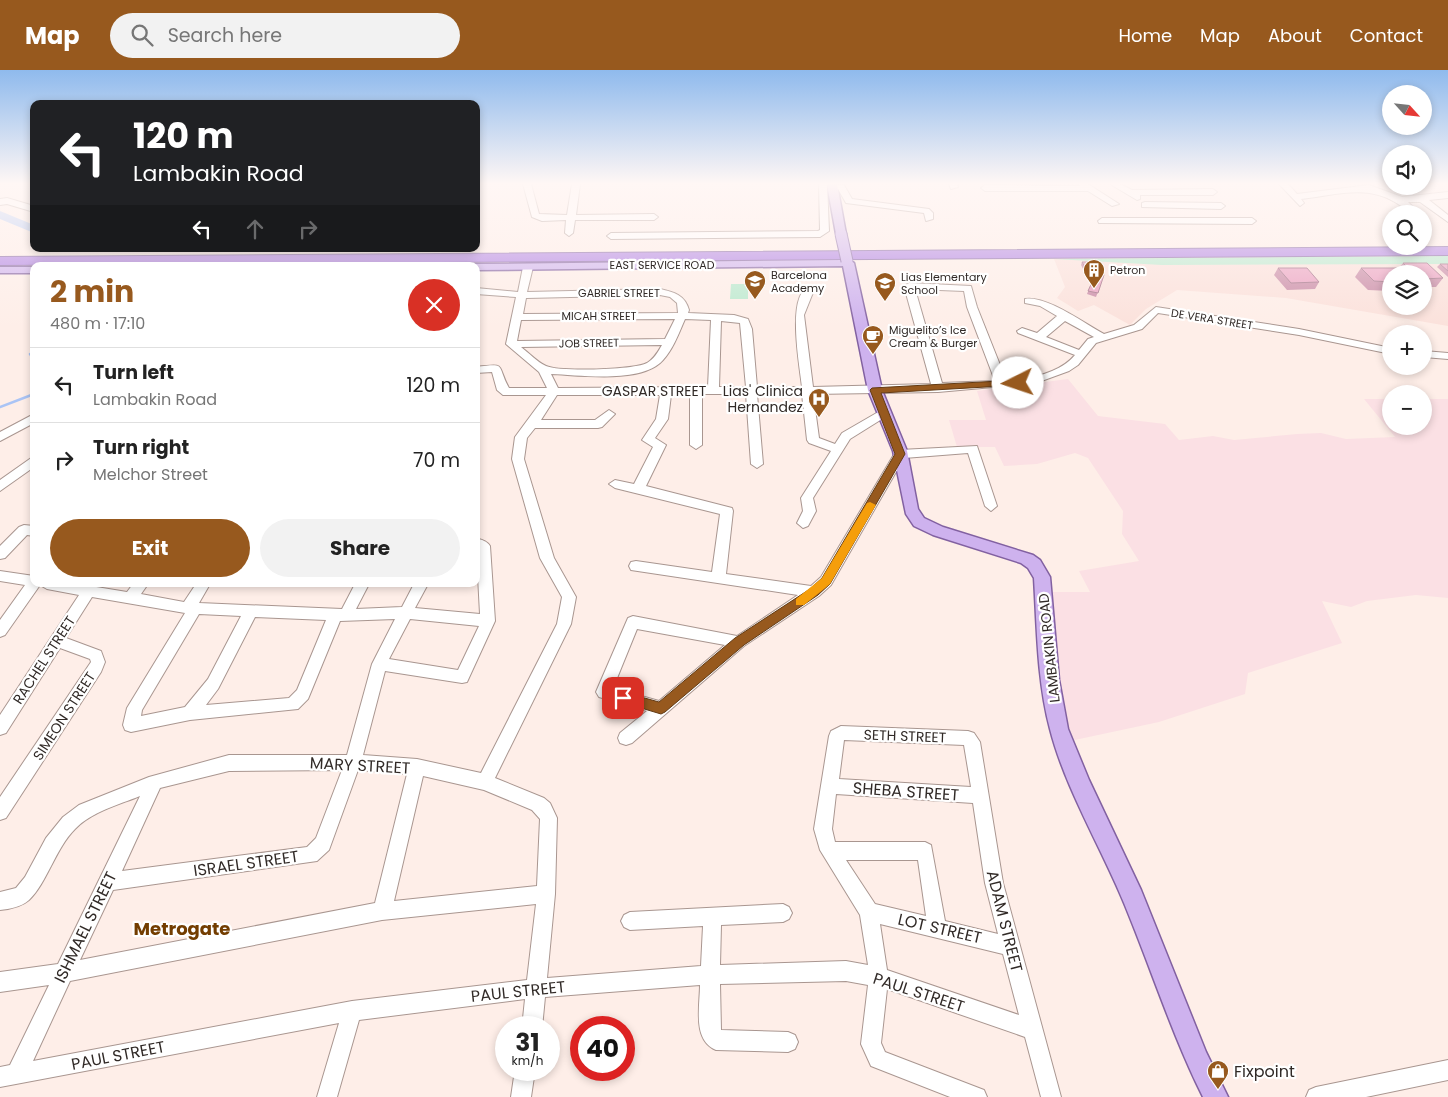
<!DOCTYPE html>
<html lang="en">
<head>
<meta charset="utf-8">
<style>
	body { margin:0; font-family:Poppins,sans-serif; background:#f2f2f2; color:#222; height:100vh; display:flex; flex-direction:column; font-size:19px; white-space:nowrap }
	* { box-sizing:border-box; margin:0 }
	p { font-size:16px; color:#767676 }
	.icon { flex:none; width:28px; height:28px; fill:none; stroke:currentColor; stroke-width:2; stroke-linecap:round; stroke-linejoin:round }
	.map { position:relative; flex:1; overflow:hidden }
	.drawer { position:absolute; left:30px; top:192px; width:450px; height:325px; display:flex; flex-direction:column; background:#fff; border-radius:10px; box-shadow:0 2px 8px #0003 }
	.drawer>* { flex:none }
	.top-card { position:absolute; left:30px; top:30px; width:450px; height:152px; border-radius:10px; box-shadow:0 2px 8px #0003; background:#202124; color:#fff; overflow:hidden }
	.needle { width:32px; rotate:117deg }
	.tools { position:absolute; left:1382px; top:15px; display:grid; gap:10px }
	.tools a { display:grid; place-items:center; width:50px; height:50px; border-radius:50%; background:#fff; box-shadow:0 2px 8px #0003; font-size:25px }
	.speed { position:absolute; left:495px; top:946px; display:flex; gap:10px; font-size:25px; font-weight:700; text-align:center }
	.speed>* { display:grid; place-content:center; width:65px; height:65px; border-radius:50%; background:#fff; box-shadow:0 2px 8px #0003; line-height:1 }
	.speed small { font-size:12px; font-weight:400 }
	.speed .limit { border:8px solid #d22; background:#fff; color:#111 }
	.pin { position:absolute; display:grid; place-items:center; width:42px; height:42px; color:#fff; margin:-21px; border-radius:10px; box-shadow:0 2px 8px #0006 }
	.me { position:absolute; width:55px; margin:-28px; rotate:266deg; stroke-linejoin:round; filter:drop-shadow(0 0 4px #0008) }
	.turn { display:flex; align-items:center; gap:18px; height:105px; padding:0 20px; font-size:22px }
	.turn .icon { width:65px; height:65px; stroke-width:2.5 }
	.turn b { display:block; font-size:35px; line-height:42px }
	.lanes { display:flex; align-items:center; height:48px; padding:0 20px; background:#0003; justify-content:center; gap:25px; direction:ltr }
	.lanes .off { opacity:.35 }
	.round { display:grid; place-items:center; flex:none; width:52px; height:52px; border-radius:26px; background:#f2f2f2 }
	.headline { display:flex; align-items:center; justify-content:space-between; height:85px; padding:0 20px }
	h1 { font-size:30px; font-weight:700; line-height:38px; color:#97591e }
	.button { display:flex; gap:10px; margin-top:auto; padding:10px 20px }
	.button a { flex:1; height:58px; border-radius:30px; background:#97591e; color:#fff; font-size:20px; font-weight:700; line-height:58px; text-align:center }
	.button a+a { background:#f2f2f2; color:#222 }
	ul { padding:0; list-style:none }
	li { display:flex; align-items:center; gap:15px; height:75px; padding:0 20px; border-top:1px solid #e0e0e0 }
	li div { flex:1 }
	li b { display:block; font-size:19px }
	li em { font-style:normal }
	header { display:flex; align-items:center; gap:30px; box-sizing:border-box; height:70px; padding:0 25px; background:#97591e; color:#fff }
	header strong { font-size:24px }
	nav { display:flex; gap:28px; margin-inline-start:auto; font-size:18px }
	.search { width:350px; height:45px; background:#f2f2f2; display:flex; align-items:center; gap:12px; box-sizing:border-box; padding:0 18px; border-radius:28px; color:#767676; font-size:19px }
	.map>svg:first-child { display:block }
	.commercial { fill:#fbe1db; fill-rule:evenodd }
	.industrial { fill:#fbe0e4 }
	.green { fill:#bae9ce }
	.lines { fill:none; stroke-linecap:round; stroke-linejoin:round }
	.stream { stroke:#aac4f5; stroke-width:2.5 }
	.river { fill:#aac4f5; fill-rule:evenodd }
	.minor-casing { stroke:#a99690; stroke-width:2 }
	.major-casing { stroke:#8261a1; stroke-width:3 }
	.highway-casing { stroke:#8261a1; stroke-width:2 }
	.minor { fill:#fff; fill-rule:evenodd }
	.major { fill:#ceb2ee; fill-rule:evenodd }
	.highway { fill:#ae7fe3; fill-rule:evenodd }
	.major-bridge-casing { stroke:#8261a1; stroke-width:13; stroke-linecap:butt }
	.major-bridge { stroke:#ceb2ee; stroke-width:11 }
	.wall { fill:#ca8ca7 }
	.building { fill:#eba3c2; stroke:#a47288 }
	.route { fill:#97591e; stroke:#623a14 }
	.slow { fill:#f59e0b }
	.labels { text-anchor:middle; stroke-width:4.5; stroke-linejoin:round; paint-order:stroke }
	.far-street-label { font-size:11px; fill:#312a27; stroke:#fff }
	.far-poi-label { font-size:11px; fill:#312a27; stroke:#fff; text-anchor:start }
	.street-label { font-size:14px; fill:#312a27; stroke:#fff }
	.poi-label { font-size:14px; fill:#312a27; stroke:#fff; text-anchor:end }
	.near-street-label { font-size:16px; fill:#312a27; stroke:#fff }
	.near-poi-label { font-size:16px; fill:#312a27; stroke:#fff; text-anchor:start }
	.near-neighbourhood-label { font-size:18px; font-weight:bold; fill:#733d00; stroke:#fff }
</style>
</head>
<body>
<header>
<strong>Map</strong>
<div class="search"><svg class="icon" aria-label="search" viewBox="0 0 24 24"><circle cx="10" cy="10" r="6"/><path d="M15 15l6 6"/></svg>Search here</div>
<nav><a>Home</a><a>Map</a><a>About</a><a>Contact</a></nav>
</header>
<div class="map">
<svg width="1448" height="1027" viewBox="0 0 1448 1027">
	<rect width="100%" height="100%" fill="#feeee8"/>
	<path class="commercial" d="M1448,186V256L1286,228L1177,220L1146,239L1130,255L1094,235L1078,241L1057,228L1065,217L1054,189ZM1391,204H1424V236H1391Z"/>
	<path class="industrial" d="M1068,309L1098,346L1165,354L1179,370L1213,366L1234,370L1297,364L1321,363L1346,369L1395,367L1364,329H1391V356H1424V329H1448V528L1416,525L1367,531L1351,537L1322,531L1342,573L1248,603L1245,624L1159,652L1070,671L1060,626L1051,522H1090L1079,501L1139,491L1122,464L1123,441L1088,388L1075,383L1037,394L1004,396L995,377H957L949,350H986L977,321Z"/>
	<path class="green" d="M1448,186V194L1162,195L1054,189Z
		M731,214H748V229H730Z"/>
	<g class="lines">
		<path class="stream" d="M34,282L30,284L34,291
			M0,337L34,324"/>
		<path class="river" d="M0,141L34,155V163L0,149Z"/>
		<g class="minor-casing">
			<path id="minor" d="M523,114H531L539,144L567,145L572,114H580L576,145L654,144L658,147L654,150H575L573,163L569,166L565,163L566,150L542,151L532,147Z
				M819,114H827L829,161L820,167L611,169L607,166L611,163L818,161L820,160Z
				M830,114L844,115L852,129L929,139L933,143V149L926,151L924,143L846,133L838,119L829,118Z
				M949,114H957L958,117L951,119Z
				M1078,114H1088L1119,134L1112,136L1088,121H985L981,118L985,115L1080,116Z
				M1110,114H1120L1132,120L1213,119L1217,122L1213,125H1140V129L1137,130Z
				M1279,114H1288L1297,124L1369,115L1402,127L1448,122V128L1429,130L1448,145V152L1420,132H1408L1420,144H1411C1375,111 1344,124 1301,129L1304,133L1300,136Z
				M7,128L34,136V142L7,134L0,135V129Z
				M1145,132L1221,133L1225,136L1221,139L1142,137V133Z
				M1102,148H1252L1256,151L1252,154L1099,153L1098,151Z
				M528,194L533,197L527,222L660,219C674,222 685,225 689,240L688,243L734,245L748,249L752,259L757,317H802C800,298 786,224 809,217L814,220L804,245L813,317L931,314L904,216L909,213L971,216L977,237L1006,310C1029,309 1059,304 1075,285L1018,263L1017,261L1022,258L1037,263L1057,246L1040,236L1025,233V229C1046,225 1085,254 1104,264L1134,255L1156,237L1299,259L1391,278V284L1299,265L1158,243L1142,259L1096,273L1078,295L1069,301L1036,313L938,322L813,324L819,368L835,374L842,363L880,341L884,340L890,344L850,369L813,428L816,441L808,456L803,458L797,453L803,441L801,428L831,381L809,373L807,370L802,324H757L763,394L757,398L751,394L746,324H702V375L696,379L690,375V325H671L668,349L655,368L666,375L646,416L732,438L733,441L726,504L811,516L821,507L896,381L900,380L977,376L997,436L991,441L985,436L968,383L904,388L831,515L819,526L744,576L632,673L626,675L620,673L618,668L620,663L647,641L599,627L596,622L628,548L633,546L737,566L798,525L631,500L629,496L631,492L636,491L712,502L720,444L615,418L609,414L615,410L634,414L653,377L642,370L656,349L660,325H557L541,350H595L609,340L615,344L602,357L598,358H535L527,368L524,389L554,488L576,527L571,554L495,708L544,728L550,733L557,748L555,824L547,908L701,896L703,856L630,860L624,857L621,851L624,845L630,842L783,834L789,837L792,843L789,849L783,852L721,855L720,895L846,891L868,895L860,845L820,780L814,759L829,666L831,661L841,656L968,661L974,663L980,672L1003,813L1061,1027H1041L1025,967L887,919L881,973L885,982L984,1020L987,1027H950L871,996L861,974L868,915L846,911L720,914L721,960L788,962L795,965L798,972L795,979L788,982L716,980C692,970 700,936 700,915L545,927L542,958H522L525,929L359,950L337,1027H317L339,953L0,1017V997L10,995L49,915L0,922V902L58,894L140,726C118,735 91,742 75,759C55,779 47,813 29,830C21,837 10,839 0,840V822L16,818L25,807L46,768L63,747L79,735L149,707L229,685H347L372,594L395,549L340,551L308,629L298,639L190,650L131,662L125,660L123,655L127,638L185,543L92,527L66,568L101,581L105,592L101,602L6,748L0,750V727L91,592L90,589L60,578L6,663L0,665V645L79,525L47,519L40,515L5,565L0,567V550L25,515L0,511V501L34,506V514H78L127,522L133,514H148L141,524L184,532L196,514H210L199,533L342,539L355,514H369L356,539L402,537L414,514H428L415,538L480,544L476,468C482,470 487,471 490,476L495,551L467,612L462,613L385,601L363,685L417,689L481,703L557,554L562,527L540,488L512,389L515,367L546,325H503L497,320L492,302L476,303V297C508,293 496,295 509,318H547L539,302L506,274L516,227L476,224V218L518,222L523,197ZM915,219L964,221L967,237L995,311L942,313ZM660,225L670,227L677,233L678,243L523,244L526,228ZM675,249L665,269L517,271L521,250ZM685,249L711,250L708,317L558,318L551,304C580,305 642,314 663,290C673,279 679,263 685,249ZM721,251L740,253L746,317H719ZM1065,251L1094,267L1088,269L1079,280L1046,267ZM662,275C658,282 654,289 647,293C634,300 559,302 546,296C537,292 529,283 521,277ZM199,544L241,546L208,609L185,637L141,646L142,640ZM255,547L326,550L297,620L289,628L206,635L218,619ZM410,549L479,556L458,600L389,589ZM637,559L725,575L659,631L613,618ZM844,670L964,675L971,717L839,709ZM342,700L316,768L307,777L122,801L160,718L229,701ZM358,700L407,704L375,833L80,890L113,820L317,791L329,780ZM423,706L484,720L532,740L540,749L537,816L394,831ZM836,724L973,733L985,813L998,864L945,851L931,775L925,772H835L832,759ZM846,790H918L926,846L875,834ZM536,834L527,910L352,931L33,991L70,911L382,850ZM880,854L1003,884L1019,945L887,900Z
				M1424,281L1448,283V289L1424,287Z
				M34,344V353L0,371V362Z
				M34,386V397L0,421V410Z
				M24,455L34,456V466L27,465L5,488L0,489V476L19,457Z
				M1448,990V1010L1366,1027H1306L1309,1020L1316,1017Z
				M515,1000H535L531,1027H511Z"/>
		</g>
		<g class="major-casing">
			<path id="major" d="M827,114H837L846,164L845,166H837L836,164Z
				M847,188L854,193L882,320L907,381L918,439L924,448L943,457L1033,485L1040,490L1050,507L1059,610L1068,659L1089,710L1141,820L1206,982L1228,1027H1203C1172,965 1151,898 1124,833C1101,777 1065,718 1050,659C1037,610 1037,557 1034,508L1028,498L1021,493L933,465L914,456L906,444L893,381L868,320L843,196L476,200V196H471L476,194L842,190Z
				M0,197H34V203H0Z"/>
		</g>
		<g class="highway-casing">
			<path id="highway" d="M1448,177V185L0,195V187Z"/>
		</g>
		<use href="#minor" class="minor"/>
		<use href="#major" class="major"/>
		<use href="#highway" class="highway"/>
		<g class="major-bridge-casing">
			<path id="major-bridge" d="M841,164L847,191"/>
		</g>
		<use href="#major-bridge" class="major-bridge"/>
	</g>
	<path class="wall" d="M1082,192L1104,205L1096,227L1087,224L1091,214L1081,195Z
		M1403,193L1443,208L1436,217H1424V204H1391V221L1368,220L1355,207L1361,198H1399Z
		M1440,194H1448V207L1437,197Z
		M1278,198L1319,212L1315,219L1287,220L1274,205Z"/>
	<path class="building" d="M1082,192H1096L1104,205L1098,223L1088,221L1093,210Z
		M1403,193H1427L1443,208L1424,209V204H1391V212L1374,211L1361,198H1408Z
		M1440,194H1448V201Z
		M1278,198H1307L1319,212L1291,213Z"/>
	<linearGradient id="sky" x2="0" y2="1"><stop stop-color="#8fbaed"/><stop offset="0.44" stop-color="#fff7f5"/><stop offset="1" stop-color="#fff7f5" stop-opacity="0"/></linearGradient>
	<rect width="1448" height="258" fill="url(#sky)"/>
	<path class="route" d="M1018,310L1022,313L1021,315L881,323L905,384L830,514L818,525L744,575L665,642L661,644L618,631L616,628L623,622L659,632L735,568L810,519L822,508L895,384L870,320L872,318Z"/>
	<path class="slow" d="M870,432L876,435L830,514L804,535H796V529L822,508L867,433Z"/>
	<defs>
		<g id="building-pin" transform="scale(1.125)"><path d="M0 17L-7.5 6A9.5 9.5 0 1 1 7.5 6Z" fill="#97591e" stroke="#fff"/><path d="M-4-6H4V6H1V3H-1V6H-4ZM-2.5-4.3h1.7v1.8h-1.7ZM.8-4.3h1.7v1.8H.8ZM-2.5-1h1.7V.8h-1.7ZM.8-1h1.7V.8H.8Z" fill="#fff"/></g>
		<g id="school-pin" transform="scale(1.125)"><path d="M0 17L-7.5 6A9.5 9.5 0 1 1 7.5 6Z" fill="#97591e" stroke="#fff"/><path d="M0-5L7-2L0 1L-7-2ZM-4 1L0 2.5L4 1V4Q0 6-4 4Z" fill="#fff"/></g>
		<g id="cafe-pin" transform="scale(1.125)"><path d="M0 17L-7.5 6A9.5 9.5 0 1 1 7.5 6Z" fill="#97591e" stroke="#fff"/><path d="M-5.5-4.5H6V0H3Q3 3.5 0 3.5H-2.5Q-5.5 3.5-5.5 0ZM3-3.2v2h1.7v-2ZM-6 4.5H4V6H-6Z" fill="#fff"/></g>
		<g id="hospital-pin" transform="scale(1.125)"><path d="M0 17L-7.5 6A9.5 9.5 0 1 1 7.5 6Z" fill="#97591e" stroke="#fff"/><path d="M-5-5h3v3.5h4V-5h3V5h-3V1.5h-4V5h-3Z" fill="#fff"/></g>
		<g id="shop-pin" transform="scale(1.125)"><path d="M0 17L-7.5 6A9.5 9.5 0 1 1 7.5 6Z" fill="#97591e" stroke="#fff"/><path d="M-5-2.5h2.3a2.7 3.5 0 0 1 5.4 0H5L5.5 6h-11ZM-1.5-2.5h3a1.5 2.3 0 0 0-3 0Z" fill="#fff"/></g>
	</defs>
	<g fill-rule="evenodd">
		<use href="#building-pin" x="1094" y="200"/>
		<use href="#school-pin" x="755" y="211"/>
		<use href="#school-pin" x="885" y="213"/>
		<use href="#cafe-pin" x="873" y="266"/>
		<use href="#hospital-pin" x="819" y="329"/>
		<use href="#shop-pin" x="1218" y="1001"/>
	</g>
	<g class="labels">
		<g class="far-street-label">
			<text x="662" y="199">EAST SERVICE ROAD</text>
			<text x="619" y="227">GABRIEL STREET</text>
			<text x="599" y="250">MICAH STREET</text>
			<text transform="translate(1212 249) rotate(9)" y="4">DE VERA STREET</text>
			<text transform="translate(589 273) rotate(-1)" y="4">JOB STREET</text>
		</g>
		<g class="far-poi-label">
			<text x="1110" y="204">Petron</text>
			<text x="771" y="209">Barcelona<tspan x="771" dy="13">Academy</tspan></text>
			<text x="901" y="211">Lias Elementary<tspan x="901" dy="13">School</tspan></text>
			<text x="889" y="264">Miguelito’s Ice<tspan x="889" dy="13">Cream &amp; Burger</tspan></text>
		</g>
		<g class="street-label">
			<text x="654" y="326">GASPAR STREET</text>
			<text transform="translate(1049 578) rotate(-96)" y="5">LAMBAKIN ROAD</text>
			<text transform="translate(44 590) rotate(-57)" y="5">RACHEL STREET</text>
			<text transform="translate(64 646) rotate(-57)" y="5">SIMEON STREET</text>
			<text transform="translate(905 666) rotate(2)" y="5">SETH STREET</text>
		</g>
		<g class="poi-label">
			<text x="803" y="326">Lias' Clinica<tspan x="803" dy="16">Hernandez</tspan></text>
		</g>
		<g class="near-street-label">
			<text transform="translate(360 695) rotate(3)" y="6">MARY STREET</text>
			<text transform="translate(906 721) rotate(4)" y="6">SHEBA STREET</text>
			<text transform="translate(246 793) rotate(-8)" y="6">ISRAEL STREET</text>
			<text transform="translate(1005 851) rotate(76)" y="6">ADAM STREET</text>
			<text transform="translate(85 857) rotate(-64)" y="6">ISHMAEL STREET</text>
			<text transform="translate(940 858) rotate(13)" y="6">LOT STREET</text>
			<text transform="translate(518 921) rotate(-6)" y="6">PAUL STREET</text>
			<text transform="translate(919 922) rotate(18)" y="6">PAUL STREET</text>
			<text transform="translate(118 985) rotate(-11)" y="6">PAUL STREET</text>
		</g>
		<g class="near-poi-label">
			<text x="1234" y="1007">Fixpoint</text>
		</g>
		<g class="near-neighbourhood-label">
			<text x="182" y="865">Metrogate</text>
		</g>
	</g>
</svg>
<div class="tools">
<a><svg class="needle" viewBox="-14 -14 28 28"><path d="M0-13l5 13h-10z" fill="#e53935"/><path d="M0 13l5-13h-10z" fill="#767676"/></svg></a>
<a><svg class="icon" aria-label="sound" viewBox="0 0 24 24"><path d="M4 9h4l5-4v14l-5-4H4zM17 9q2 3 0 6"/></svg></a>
<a><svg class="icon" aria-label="search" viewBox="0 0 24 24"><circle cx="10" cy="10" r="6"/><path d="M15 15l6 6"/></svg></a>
<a><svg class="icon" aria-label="layers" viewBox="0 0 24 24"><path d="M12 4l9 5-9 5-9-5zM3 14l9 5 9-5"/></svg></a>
<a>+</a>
<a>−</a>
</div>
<div class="speed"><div>31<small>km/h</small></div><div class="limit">40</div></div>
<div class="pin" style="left:623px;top:628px;background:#d93025"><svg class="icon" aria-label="arrive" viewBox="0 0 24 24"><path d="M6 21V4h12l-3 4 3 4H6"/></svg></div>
<svg class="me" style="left:1018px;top:313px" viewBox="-20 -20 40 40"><circle r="19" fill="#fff"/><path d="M0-13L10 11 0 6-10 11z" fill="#97591e"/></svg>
<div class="top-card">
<div class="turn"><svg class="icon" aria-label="left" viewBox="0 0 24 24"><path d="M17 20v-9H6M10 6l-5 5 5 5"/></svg><div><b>120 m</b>Lambakin Road</div></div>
<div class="lanes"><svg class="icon" aria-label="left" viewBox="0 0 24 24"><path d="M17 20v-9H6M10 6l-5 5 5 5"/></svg><svg class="icon off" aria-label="ahead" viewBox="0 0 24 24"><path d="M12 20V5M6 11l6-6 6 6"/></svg><svg class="icon off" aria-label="right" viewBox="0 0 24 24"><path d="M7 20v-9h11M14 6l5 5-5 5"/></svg></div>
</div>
<section class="drawer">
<div class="headline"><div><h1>2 min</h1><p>480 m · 17:10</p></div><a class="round" style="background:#d93025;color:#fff"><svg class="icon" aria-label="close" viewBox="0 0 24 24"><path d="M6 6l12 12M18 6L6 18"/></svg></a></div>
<ul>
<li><svg class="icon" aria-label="left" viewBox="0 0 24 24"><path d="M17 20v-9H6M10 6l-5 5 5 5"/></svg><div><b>Turn left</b><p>Lambakin Road</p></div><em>120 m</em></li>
<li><svg class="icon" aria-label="right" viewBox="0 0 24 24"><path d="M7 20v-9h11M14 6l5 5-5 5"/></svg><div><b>Turn right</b><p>Melchor Street</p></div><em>70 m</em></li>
</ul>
<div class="button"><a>Exit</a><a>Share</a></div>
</section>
</div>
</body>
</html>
